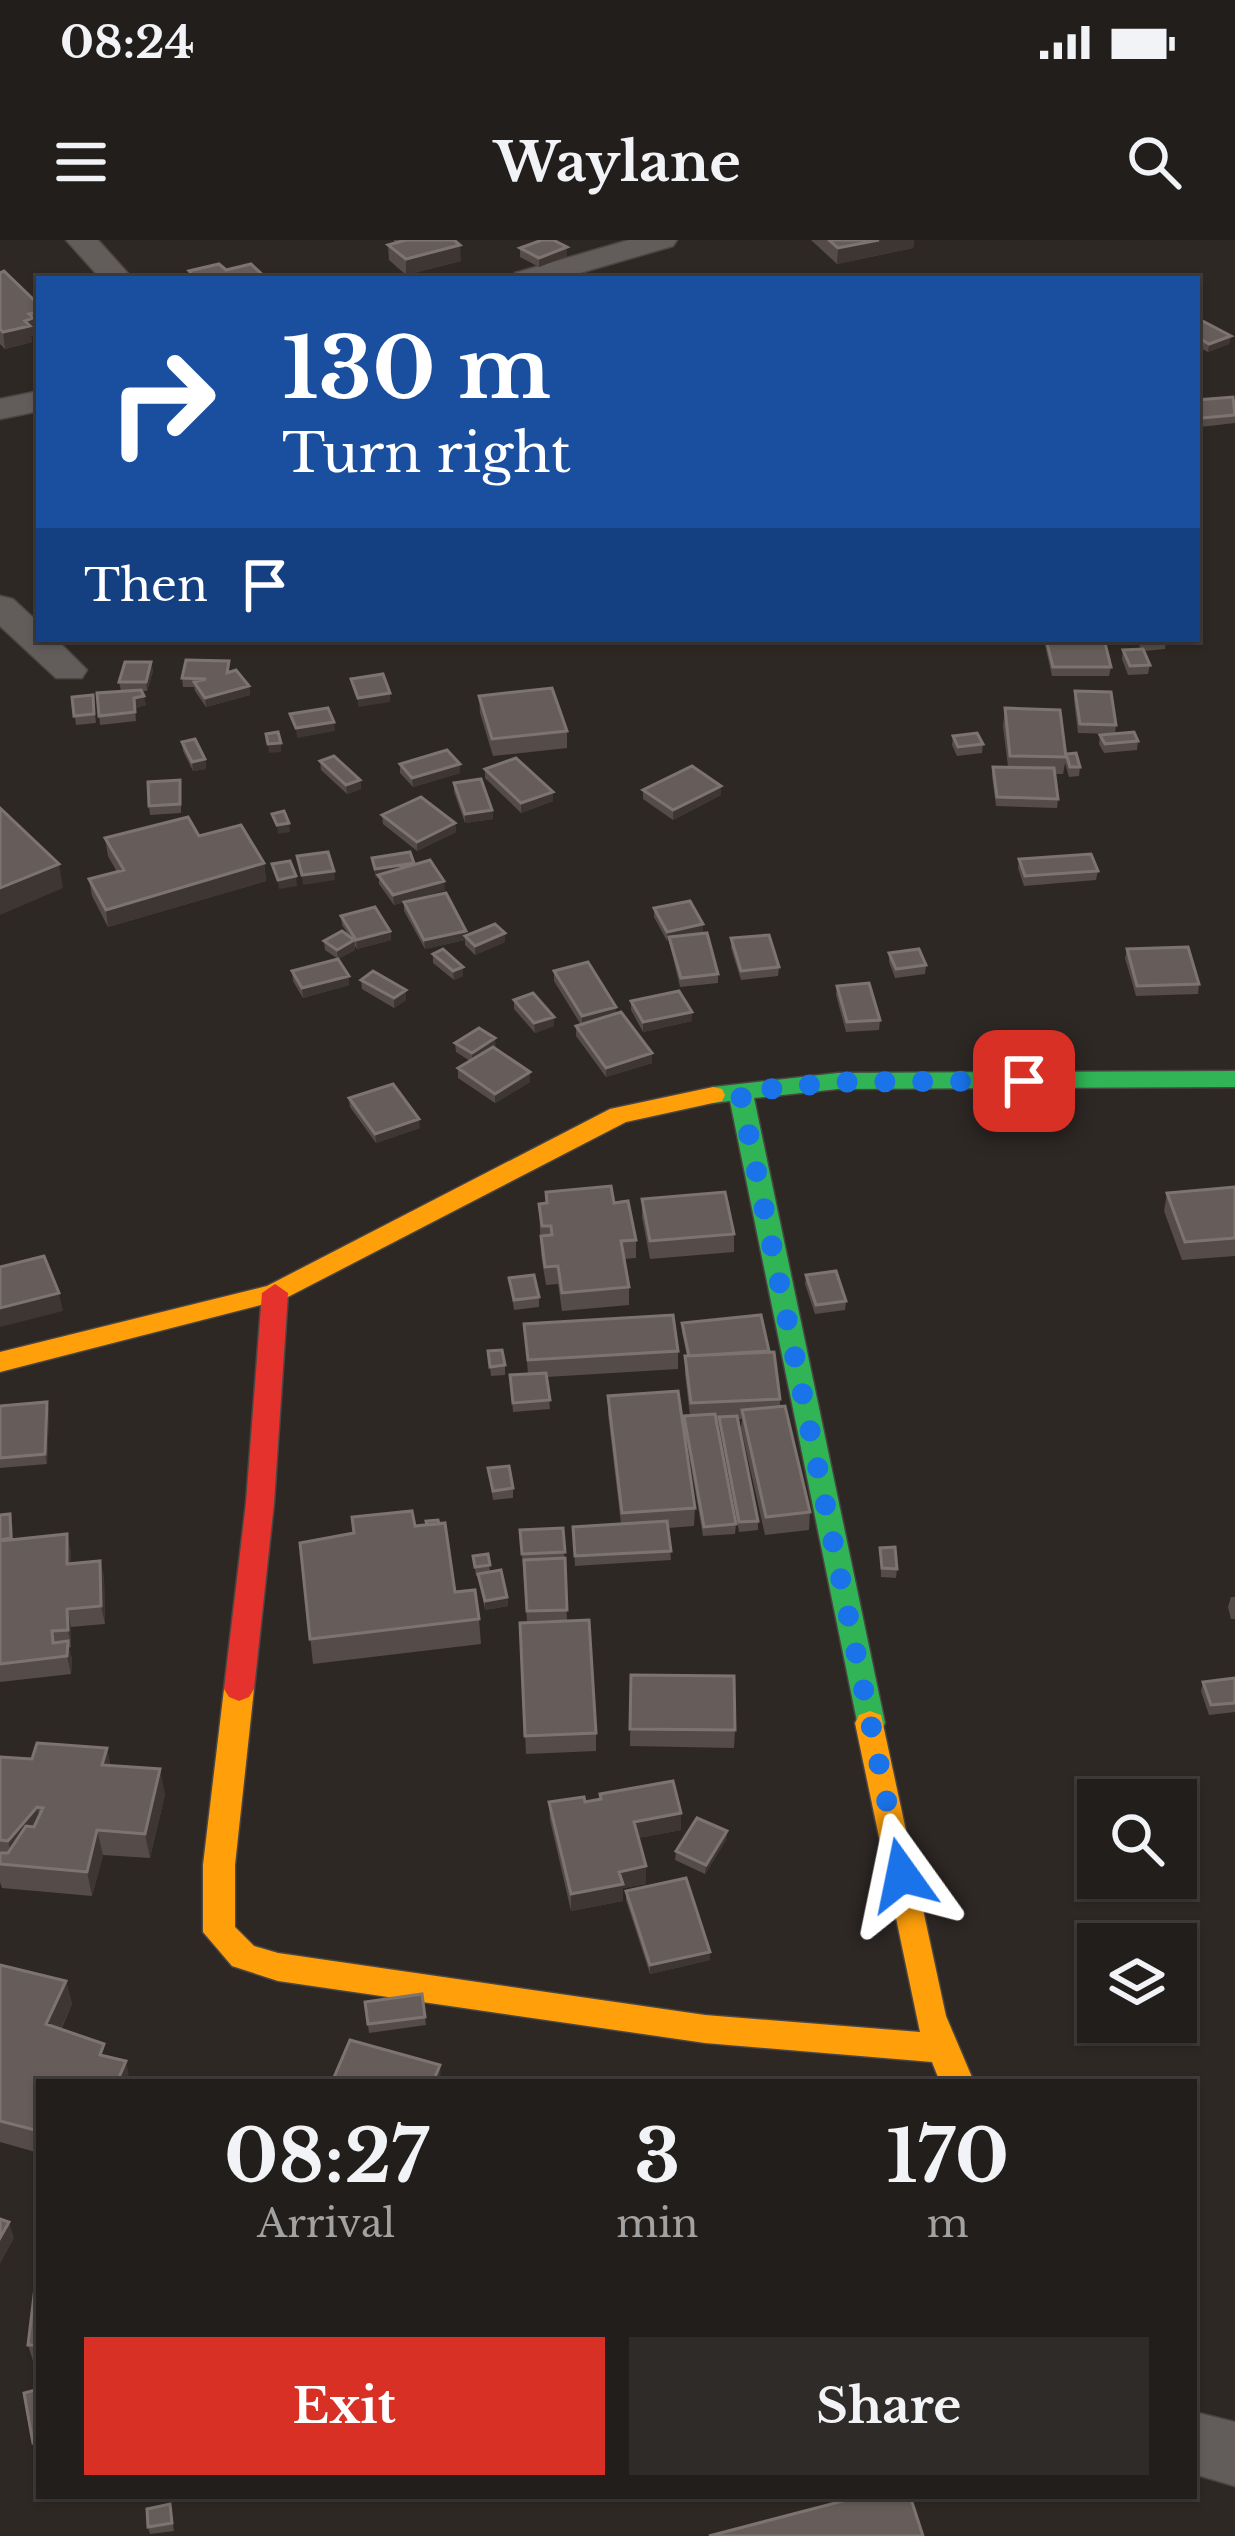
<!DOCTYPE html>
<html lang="en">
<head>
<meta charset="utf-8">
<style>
	body { margin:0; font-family:"Libre Baskerville",serif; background:#2e2b29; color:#f1f3f6; height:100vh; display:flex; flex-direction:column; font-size:45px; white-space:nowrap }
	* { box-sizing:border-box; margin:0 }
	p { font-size:39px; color:#a2a2a3 }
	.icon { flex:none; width:66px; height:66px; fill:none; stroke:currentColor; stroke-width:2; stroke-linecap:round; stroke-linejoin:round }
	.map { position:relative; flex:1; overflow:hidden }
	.side { position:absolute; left:36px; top:1839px; width:1161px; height:420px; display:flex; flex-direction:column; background:#221e1c; border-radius:0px; box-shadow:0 3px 9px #0004,0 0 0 3px #3f3c3b }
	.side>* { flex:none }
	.guide { position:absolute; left:36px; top:36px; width:1164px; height:366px; border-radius:0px; box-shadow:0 3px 9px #0004,0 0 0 3px #3f3c3b; background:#1a4fa0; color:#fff; overflow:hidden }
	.tools { position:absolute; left:1077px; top:1539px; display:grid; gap:24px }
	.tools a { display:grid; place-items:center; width:120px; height:120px; border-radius:0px; background:#221e1c; box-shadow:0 3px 9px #0004,0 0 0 3px #3f3c3b; font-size:60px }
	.pin { position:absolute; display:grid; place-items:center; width:102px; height:102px; color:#fff; margin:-51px; border-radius:24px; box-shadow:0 6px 18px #0006 }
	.me { position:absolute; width:132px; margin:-66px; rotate:348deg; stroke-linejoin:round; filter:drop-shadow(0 0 9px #0008) }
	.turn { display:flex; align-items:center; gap:42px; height:252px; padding:0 48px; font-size:54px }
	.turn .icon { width:156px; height:156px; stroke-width:2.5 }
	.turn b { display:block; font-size:84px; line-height:102px }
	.then { display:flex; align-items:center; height:114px; padding:0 48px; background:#0003; gap:24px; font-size:45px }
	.eta { display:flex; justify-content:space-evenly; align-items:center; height:204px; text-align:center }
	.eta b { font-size:72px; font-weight:800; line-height:84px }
	.primary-button { display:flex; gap:24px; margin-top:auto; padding:24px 48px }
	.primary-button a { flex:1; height:138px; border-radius:0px; background:#d93025; color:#fff; font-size:48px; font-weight:800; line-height:138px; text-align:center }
	.primary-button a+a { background:#2e2b29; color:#f1f3f6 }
	.status { display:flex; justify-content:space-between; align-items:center; height:84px; padding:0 60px; background:#221e1c; direction:ltr }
	.status svg { height:33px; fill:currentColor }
	header { display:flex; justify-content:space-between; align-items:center; height:156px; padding:0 48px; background:#221e1c; font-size:54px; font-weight:800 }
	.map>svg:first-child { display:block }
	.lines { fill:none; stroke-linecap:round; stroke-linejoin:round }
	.street-casing { stroke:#4b4543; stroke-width:3 }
	.fast-casing { stroke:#4b4543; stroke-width:3 }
	.slow-casing { stroke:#4b4543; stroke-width:3 }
	.jam-casing { stroke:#4b4543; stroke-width:3 }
	.street { fill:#625d5b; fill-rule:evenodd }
	.fast { fill:#30b455; fill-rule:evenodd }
	.slow { fill:#ff9f0a; fill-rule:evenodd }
	.jam { fill:#e5322d; fill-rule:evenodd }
	.wall { fill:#554b48 }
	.shaded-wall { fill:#3e3633 }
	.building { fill:#665d5a; stroke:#7d7470; stroke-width:3 }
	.route { stroke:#1a73e8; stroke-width:21; stroke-dasharray:0 37.8 }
</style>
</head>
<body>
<div class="status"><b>08:24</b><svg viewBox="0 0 49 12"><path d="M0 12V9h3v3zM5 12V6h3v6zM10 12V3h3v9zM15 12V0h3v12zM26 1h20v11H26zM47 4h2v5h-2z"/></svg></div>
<header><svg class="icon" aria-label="menu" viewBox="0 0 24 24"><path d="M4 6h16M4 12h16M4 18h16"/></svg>Waylane<svg class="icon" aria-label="search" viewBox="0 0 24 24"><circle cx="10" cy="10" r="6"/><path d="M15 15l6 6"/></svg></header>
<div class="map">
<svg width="1235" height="2296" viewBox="0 0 1235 2296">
	<rect width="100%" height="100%" fill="#2e2825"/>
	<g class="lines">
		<g class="street-casing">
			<path id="street" d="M66,0H98L133,39H101Z
				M629,0H677L673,6L559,39H511L515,33Z
				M39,151V171L0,179V159Z
				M0,356L13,359L39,383V399H56L87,430L82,438H56L0,386Z
				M1194,2172L1235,2182V2246L1194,2234Z"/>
		</g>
		<g class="fast-casing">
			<path id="fast" d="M1235,831V847L838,849L754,858L885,1483L881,1491L870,1495L859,1491L730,861L713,863L701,855L713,847L838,833Z"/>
		</g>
		<g class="slow-casing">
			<path id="slow" d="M713,847L722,849L725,855L722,861L626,882L284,1059L0,1132V1112L267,1046L610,869Z
				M239,1437L249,1441L254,1449L235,1625V1687L254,1706L278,1713L705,1775L920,1792L855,1483L859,1475L870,1471L881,1475L946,1776L974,1842H940L932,1822L705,1803L278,1741L232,1726L203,1692V1625L224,1449L229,1441Z"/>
		</g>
		<g class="jam-casing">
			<path id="jam" d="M275,1044L288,1053L274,1263L254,1449L249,1457L239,1461L229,1457L224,1449L246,1263L262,1053Z"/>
		</g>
		<use href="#street" class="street"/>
		<use href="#fast" class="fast"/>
		<use href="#slow" class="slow"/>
		<use href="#jam" class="jam"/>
	</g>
	<path class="wall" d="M394,0H454L461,21L406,35L389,20L388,5L394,3Z
		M811,0H914L913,8L837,24Z
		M567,7V16L539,27L520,17V8Z
		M0,33L39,65V88L35,89V95L31,96L32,102L5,109L0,104Z
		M1197,78L1231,96L1229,104L1208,112L1197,106Z
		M1235,159V183L1200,187L1197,182V160Z
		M996,399H1033L997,402Z
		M1045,399L1111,427L1109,436H1052L1045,405Z
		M1136,399H1166L1165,409L1144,411L1150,425L1148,434L1128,435L1122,419L1123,410L1141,409Z
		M151,422L153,431L147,451H141L146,465L135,468L136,481L100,485L97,453L121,451L119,442Z
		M230,430V432L249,446L250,455L206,467L195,451L194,447H183L182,438Z
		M1075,451L1116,485L1115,494L1138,501L1137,510L1104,513L1099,504L1100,495L1114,494L1078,493L1074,460Z
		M93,455L96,483L76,485L72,457Z
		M479,456L567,491V508L493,516L480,473Z
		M1005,468L1080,527L1079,536L1069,537L1065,523L1063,534H1055L1058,559L1057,568L996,566L992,536L993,527H1008L1003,486Z
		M953,496L983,504L982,513L957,516L952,505Z
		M182,502L205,519L206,529L193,531L183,511Z
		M320,521L360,540L361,549L347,554L321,530Z
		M400,524H460V533L413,547L400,533Z
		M485,529L553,561L521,573L485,538Z
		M454,543L492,570L493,579L465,583L454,552Z
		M181,549V573L150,575L149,566Z
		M643,550L721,555L673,580L643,559Z
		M382,575L455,583L456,592L417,611L383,584Z
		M199,596L264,623L266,641L108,687L92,656L89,639L117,632L108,616L105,598Z
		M372,618L415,624L445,650L394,665L379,644V638H376Z
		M1019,619L1098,631L1096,640L1024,646L1018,628Z
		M404,662L466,696L505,693V702L475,715L465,705V700L425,709L404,671Z
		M654,668L703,684V694L718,734V743L680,747L669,701H667L654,677Z
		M341,676L390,691L391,700L357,709L355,706V710L338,719L349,745L303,758L293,741L292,731L338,719L325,710L324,701L349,696L342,685Z
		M731,698L779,727L778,736L741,740L731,708Z
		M1127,709L1199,744L1198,754L1136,756L1125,718Z
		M889,713L926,725L925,734L895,738L889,722Z
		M433,714L463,727V736L454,740L433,723Z
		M554,731L616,774L652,813V823L606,837L576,796V786L581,785L554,741Z
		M361,740L406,760L394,768L362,749Z
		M837,746L880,780L879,790L846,792L836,755Z
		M514,760L554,777V786L535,793L514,769Z
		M631,761L692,781L643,792L631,770Z
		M455,803L496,808L530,842L495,863L458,838V828L470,821L456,812Z
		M349,858L420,888L376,903L350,867Z
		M1235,947V1016L1182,1020L1164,971L1167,953Z
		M546,952L614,963L636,1000V1018L624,1019L629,1047V1065L562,1071L558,1044L546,1045L541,1014L539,964H546Z
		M642,959L734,994V1012L650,1019L642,977Z
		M806,1035L846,1061L845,1070L815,1074L805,1044Z
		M509,1038L539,1057V1067L514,1070Z
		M682,1083L780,1159V1167L810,1272L809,1290L765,1295L741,1188L742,1179H738L758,1281V1290L739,1292L719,1180H716L736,1284L735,1294L703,1296L684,1186V1176H690L685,1134V1116H687L682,1092Z
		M524,1084L678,1111V1129L547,1137L550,1169L513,1172L510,1135L528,1134Z
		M488,1111L505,1125V1135L491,1136Z
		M608,1156L695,1268L694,1286L668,1288L671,1320L575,1326L573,1287L621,1284L608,1174Z
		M47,1162L49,1171L47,1224L0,1228V1166Z
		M488,1228L513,1248V1258L493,1260Z
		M0,1275L12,1283L13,1299L71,1312V1323L100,1321L104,1338L105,1384L71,1387V1407L69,1408L72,1419L71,1434L0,1442Z
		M415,1286L455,1352L479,1379L481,1404L313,1424L300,1303Z
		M563,1288L567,1380L527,1381L520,1290Z
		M880,1308L897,1329L896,1338L881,1337Z
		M488,1314L490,1332L507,1357L508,1366L485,1370L479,1336H476L473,1316Z
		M1231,1357H1235V1379H1231L1228,1367Z
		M520,1383L596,1493V1511L526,1514Z
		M631,1435L735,1490L734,1508L630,1506Z
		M1235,1438V1472L1209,1475L1201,1451L1203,1442Z
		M107,1508L110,1526L165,1554L150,1618L103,1615L92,1656L2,1648L0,1642V1517L32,1519Z
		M549,1562H585L681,1573V1590L638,1598L646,1626V1644L623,1648V1661L571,1671L550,1580Z
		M727,1591L726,1600L705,1634L675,1620L676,1611Z
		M626,1651L710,1720L650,1734L626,1660Z
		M0,1725L66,1741L72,1764L39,1842V1913L0,1902Z
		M422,1754L426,1785L369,1793L365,1762Z
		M39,2014V2121H33L28,2105Z
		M170,2264L174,2291L150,2294L148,2287Z"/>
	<path class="shaded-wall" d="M879,0H914L913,8L837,24L838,8Z
		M460,5L461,21L406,35V19Z
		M567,7V16L539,27V18Z
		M39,72V88L35,89V95L31,96L32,102L5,109L3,92L25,81L29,74Z
		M1231,96L1229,104L1208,112L1209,104Z
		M151,422L153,431L147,451L146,442Z
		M249,446L250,455L206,467L205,458Z
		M390,453V462L358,467V458Z
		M144,456L146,465L135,468L134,458Z
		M334,482L335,491L297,498L296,488Z
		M281,503V512L269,513L268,504Z
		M205,519L206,529L193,531L192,522Z
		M460,524V533L413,547L412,538Z
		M360,540L361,549L347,554L346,545Z
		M721,546V555L673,580V570Z
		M553,552V561L521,573V563Z
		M492,570L493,579L465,583V574Z
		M289,583L290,592L278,594L277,585Z
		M455,583L456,592L417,611V602Z
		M264,623L266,641L108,687L106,670Z
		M414,623L415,632L376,638L375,629Z
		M59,624L63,648L0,675V648Z
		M334,631L335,640L303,645L302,635Z
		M296,636L297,646L279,649L278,640Z
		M444,641L445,650L394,665L393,655Z
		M703,684V694L667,701V692Z
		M390,691L391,700L357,709L356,700Z
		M466,691L465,700L425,709L424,700Z
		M505,693V702L475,715V706Z
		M354,700L355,710L338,719L337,710Z
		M463,727V736L454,740L453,731Z
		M349,736V745L303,758L302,748Z
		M406,750V760L394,768V758Z
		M616,767V777L582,785V776Z
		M692,772V781L643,792V782Z
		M554,777V786L535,793L534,783Z
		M495,798L496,808L472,823V813Z
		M652,813V823L606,837V828Z
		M530,832V842L495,863V854Z
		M419,879L420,888L376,903L375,894Z
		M59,1053L63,1071L0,1087V1068Z
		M47,1162L49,1171L47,1224L45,1214Z
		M67,1294L71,1312V1342L67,1324Z
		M100,1321L104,1338L105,1384L101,1366Z
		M507,1357L508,1366L485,1370V1361Z
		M67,1369L71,1387V1407L68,1390Z
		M68,1401L72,1419L71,1434L67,1416Z
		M107,1508L112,1532L102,1525Z
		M160,1529L165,1554L150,1618L145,1594Z
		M37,1567L43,1592L14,1625L8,1601Z
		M681,1573V1590L634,1599V1582Z
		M97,1590L103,1615L92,1656L87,1632Z
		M727,1591L726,1600L705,1634L706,1625Z
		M646,1626V1644L623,1648V1661L571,1671V1654L619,1632Z
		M710,1712V1720L650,1734V1725Z
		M66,1741L72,1764L52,1808L46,1784Z
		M126,1821L130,1842H117Z
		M440,1825L441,1841L433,1842Z
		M9,1982L14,1998L0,2024V1998Z
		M39,2202V2218L38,2219L33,2203Z"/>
	<path class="building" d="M406,0H454L460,5L406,19L388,5Z
		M542,0H553L567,7L539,18L520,8Z
		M829,0H879L838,8Z
		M219,24L226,30L251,24L267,39H196L189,31Z
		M4,31L39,65V72L29,74L33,78L25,81L30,86L3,92L0,89V33Z
		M1197,78L1231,96L1209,104L1197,97Z
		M1233,157L1235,175L1202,178L1197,172V160Z
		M1046,399H1104L1111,427H1053Z
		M1143,409L1150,425L1130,426L1123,410Z
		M186,420L229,421L227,433L236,430L249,446L205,458L194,442L206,439L182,438Z
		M125,422H151L146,442H119Z
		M383,434L390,453L358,458L351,439Z
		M552,448L567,491L492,499L479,456Z
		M141,450L144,456L134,458L135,472L99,476L97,453Z
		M1075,451L1111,452L1116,485L1080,484Z
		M93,455L94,474L74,476L72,457Z
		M328,468L334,482L296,488L290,474Z
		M1005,468L1060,470L1066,517L1010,516Z
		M278,492L281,503L268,504L266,494Z
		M1134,492L1138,501L1105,504L1100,495Z
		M977,493L983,504L958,507L953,496Z
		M195,499L205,519L192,522L182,502Z
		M447,510L460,524L412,538L400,524Z
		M1076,513L1080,527H1070L1066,514Z
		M334,516L360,540L346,545L320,521Z
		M516,518L553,552L521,563L485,529Z
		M692,526L721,546L673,570L643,550Z
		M993,527L1054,528L1058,559L997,557Z
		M481,539L492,570L465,574L454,543Z
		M180,540V564L149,566L148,542Z
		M421,557L455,583L417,602L382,575Z
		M0,568L59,624L0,648Z
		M284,571L289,583L277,585L272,574Z
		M188,577L199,596L241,585L264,623L106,670L89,639L124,630L105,598Z
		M328,612L334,631L302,635L297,616Z
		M410,612L414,623L375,629L372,618Z
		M1091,614L1098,631L1025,636L1019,619Z
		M430,620L444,641L393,655L378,635Z
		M290,621L296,636L278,640L272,624Z
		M446,653L466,691L424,700L404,662Z
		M690,661L703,684L667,692L654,668Z
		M375,667L390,691L356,700L341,676Z
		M495,684L505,693L475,706L465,696Z
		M342,691L354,700L337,710L324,701Z
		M707,693L718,734L681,738L669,697Z
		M769,695L779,727L741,731L731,698Z
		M1188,707L1199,744L1137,746L1127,709Z
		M443,709L463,727L453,731L433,714Z
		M919,709L926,725L896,729L889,713Z
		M338,719L349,736L302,748L292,731Z
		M588,722L616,767L582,776L554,731Z
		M373,731L406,750L394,758L361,740Z
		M869,743L880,780L847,782L837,746Z
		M679,751L692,772L643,782L631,761Z
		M533,753L554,777L534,783L514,760Z
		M621,772L652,813L606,828L576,786Z
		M479,788L495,798L472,813L455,803Z
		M493,807L530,832L495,854L458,828Z
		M393,844L419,879L375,894L349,858Z
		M611,946L614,963L628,961L636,1000L621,1001L629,1047L562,1053L558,1026L545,1027L541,996L552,995L551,986H542L539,964L547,963L546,952Z
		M1235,947V998L1185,1002L1167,953Z
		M725,952L734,994L650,1001L642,959Z
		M44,1016L59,1053L0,1068V1027Z
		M836,1031L846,1061L816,1065L806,1035Z
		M534,1035L539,1057L514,1060L509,1038Z
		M673,1075L678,1111L528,1120L524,1084Z
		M761,1075L769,1111L689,1116L682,1083Z
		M502,1110L505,1125L490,1127L488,1111Z
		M774,1112L780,1159L691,1163L685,1116Z
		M546,1133L550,1160L513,1163L510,1135Z
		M678,1151L695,1268L622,1273L608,1156Z
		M47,1162L45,1214L0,1218V1166Z
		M785,1166L810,1272L766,1277L742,1170Z
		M715,1174L736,1284L704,1287L684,1176Z
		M737,1176L758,1281L739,1282L719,1177Z
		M509,1226L513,1248L493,1251L488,1228Z
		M412,1271L415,1286L445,1283L455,1352L475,1350L479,1379L310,1399L300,1303L354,1293L352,1277Z
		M10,1274L11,1298L0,1300V1275Z
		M438,1280L439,1284L427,1285L426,1281Z
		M667,1281L671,1311L575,1316L573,1287Z
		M563,1288L565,1312L522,1314L520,1290Z
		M67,1294V1324L100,1321L101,1366L67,1369L68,1390L52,1391L53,1403L68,1401L67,1416L0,1424V1301Z
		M895,1307L897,1329L882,1328L880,1308Z
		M488,1314L490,1325L475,1327L473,1316Z
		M565,1318L567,1370L527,1371L524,1320Z
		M501,1330L507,1357L485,1361L478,1334Z
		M589,1380L596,1493L525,1496L520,1383Z
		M631,1435L734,1436L735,1490L630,1489Z
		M1235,1438V1463L1211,1465L1203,1442Z
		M37,1503L107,1508L102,1525L160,1529L145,1594L97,1590L87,1632L0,1624V1613H8L26,1586L34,1587L43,1568L37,1567L8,1601L0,1600V1517L32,1519Z
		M673,1541L681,1573L634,1582L646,1626L619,1632L623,1644L571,1654L549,1562L584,1557L585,1562L601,1559L600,1554Z
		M697,1578L727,1591L706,1625L676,1611Z
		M686,1638L710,1712L650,1725L626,1651Z
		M0,1725L66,1741L46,1784L104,1804L100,1815L126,1821L117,1842H39V1891L0,1881Z
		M422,1754L425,1777L368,1784L365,1762Z
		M350,1800L440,1825L433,1842H332Z
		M0,1979L9,1982L0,1998Z
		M39,2014V2105H28Z
		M39,2149V2202L33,2203L24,2153Z
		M862,2256H910L923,2296H709Z
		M170,2264L172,2283L148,2287L147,2269Z"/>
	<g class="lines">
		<path class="route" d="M902,1635L740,852L838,842L1024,841"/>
	</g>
</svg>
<div class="tools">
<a><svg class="icon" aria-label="search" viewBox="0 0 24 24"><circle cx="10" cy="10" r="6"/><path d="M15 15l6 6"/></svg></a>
<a><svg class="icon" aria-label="layers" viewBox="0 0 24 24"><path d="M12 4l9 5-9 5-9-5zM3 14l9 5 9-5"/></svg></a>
</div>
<div class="pin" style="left:1024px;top:841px;background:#d93025"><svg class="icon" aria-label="arrive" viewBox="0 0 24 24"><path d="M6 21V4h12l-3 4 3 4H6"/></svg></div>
<svg class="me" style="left:902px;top:1635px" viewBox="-20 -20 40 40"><path d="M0-17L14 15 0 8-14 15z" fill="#1a73e8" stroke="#fff" stroke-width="4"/></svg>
<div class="guide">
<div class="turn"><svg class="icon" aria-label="right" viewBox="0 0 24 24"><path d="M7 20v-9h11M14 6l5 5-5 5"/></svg><div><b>130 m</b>Turn right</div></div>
<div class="then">Then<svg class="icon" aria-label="arrive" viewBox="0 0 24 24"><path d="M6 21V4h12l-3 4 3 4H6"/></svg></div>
</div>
<section class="side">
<div class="eta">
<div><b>08:27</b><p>Arrival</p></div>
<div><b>3</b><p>min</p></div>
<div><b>170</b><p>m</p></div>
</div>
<div class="primary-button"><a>Exit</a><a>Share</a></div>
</section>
</div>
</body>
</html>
